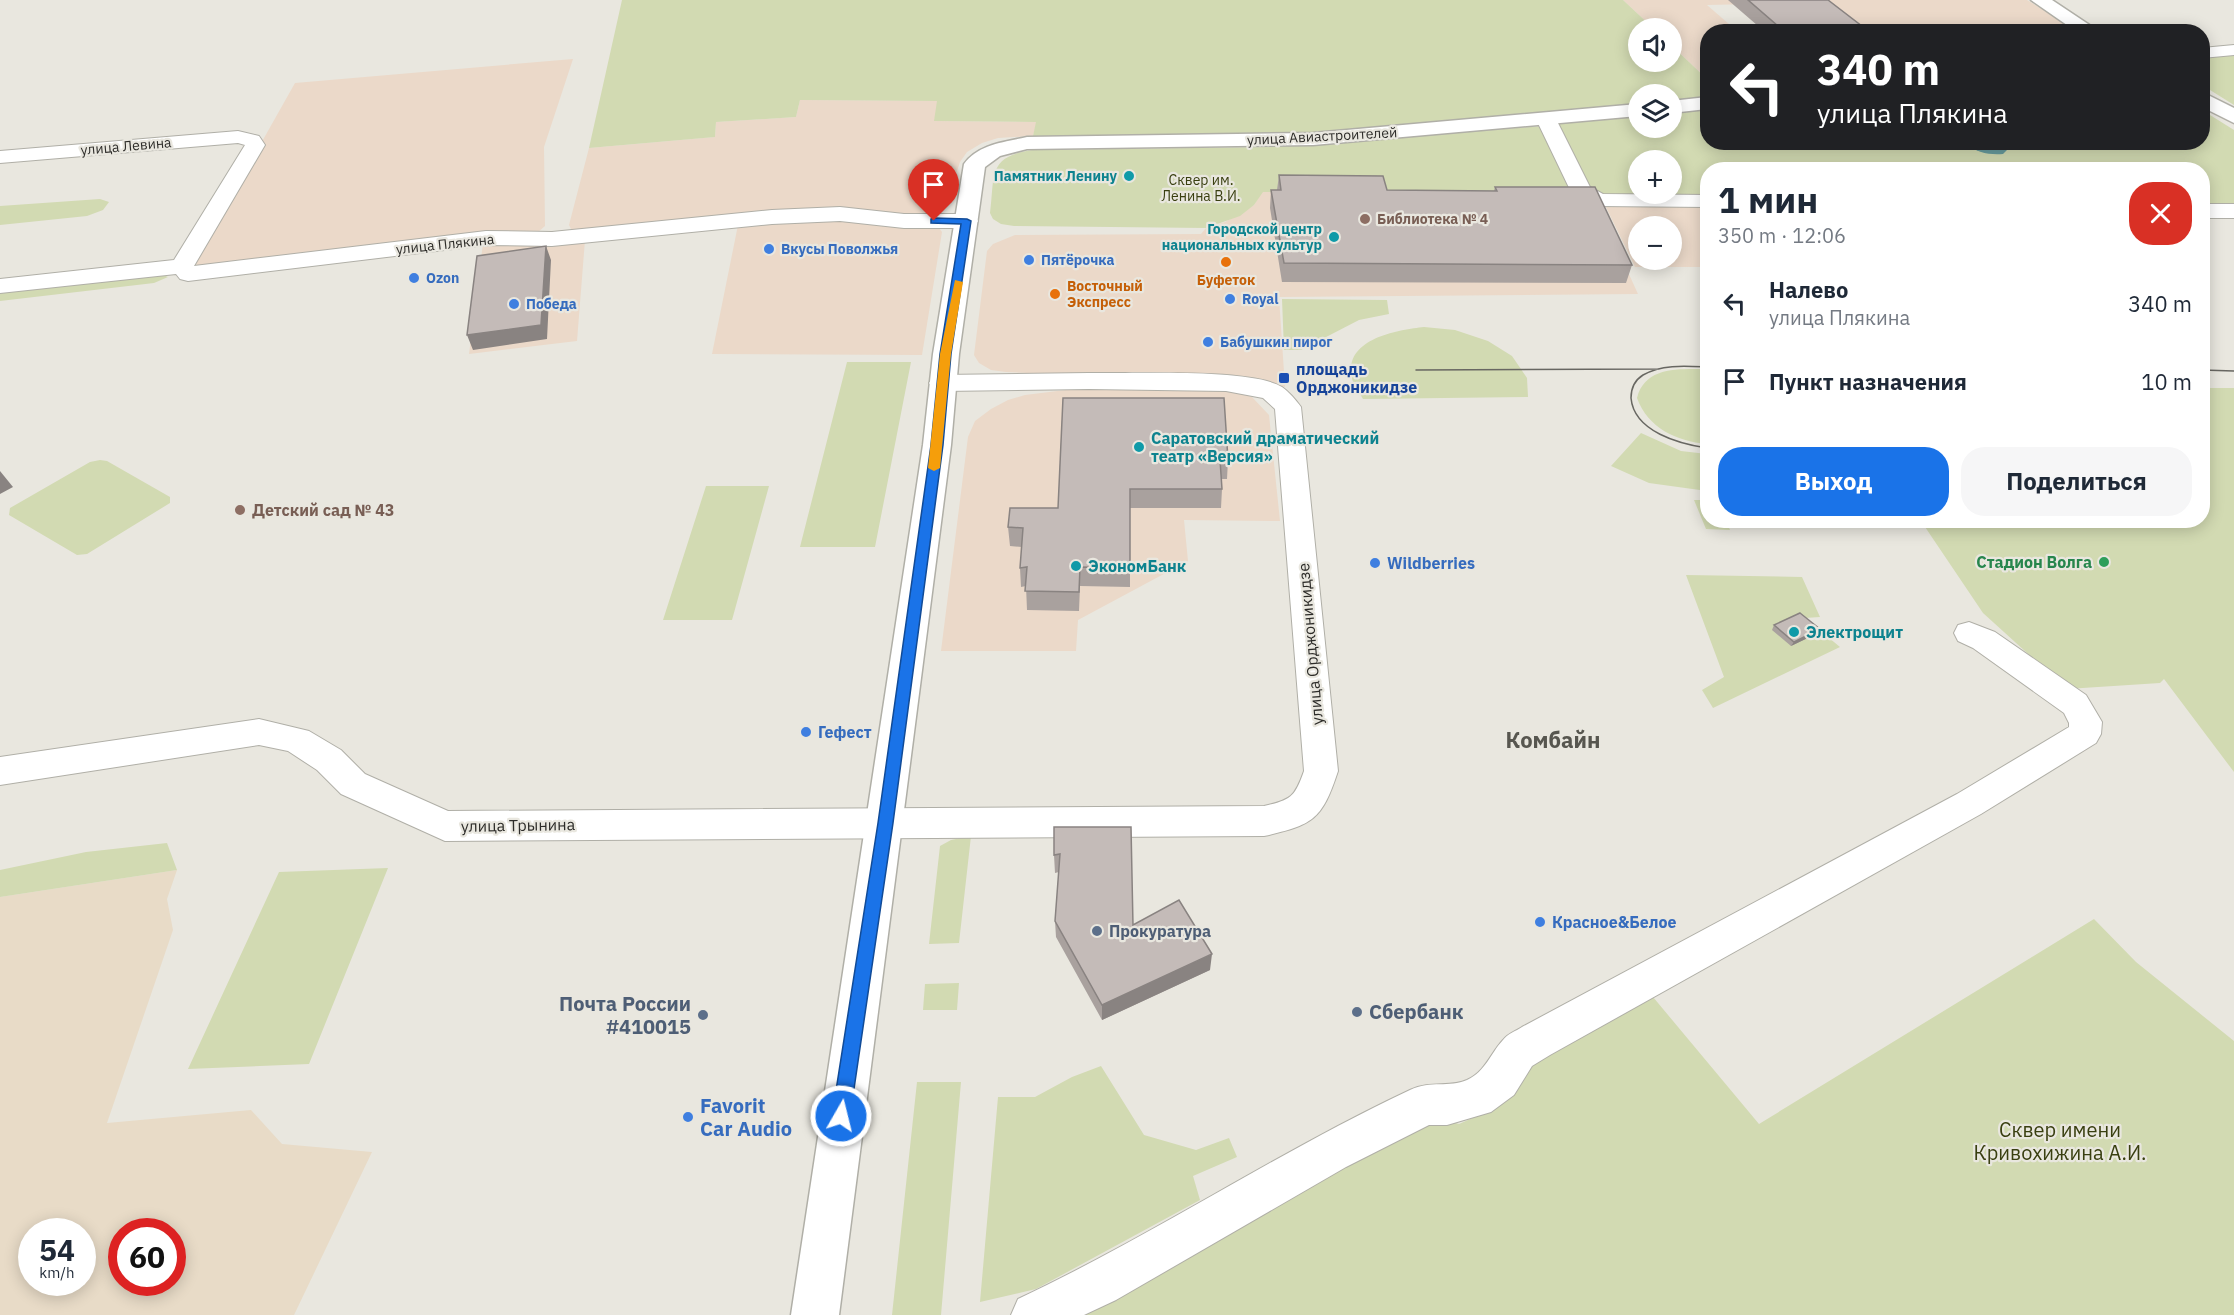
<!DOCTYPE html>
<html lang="ru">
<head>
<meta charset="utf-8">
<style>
	body { margin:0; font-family:"IBM Plex Sans",sans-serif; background:#f6f6f7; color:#1f2937; height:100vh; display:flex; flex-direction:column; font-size:22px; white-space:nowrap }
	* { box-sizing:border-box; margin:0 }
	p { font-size:20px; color:#747a83 }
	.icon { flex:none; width:33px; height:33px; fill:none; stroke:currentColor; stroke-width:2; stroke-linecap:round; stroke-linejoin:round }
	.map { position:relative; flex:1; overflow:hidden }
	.details { position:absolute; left:1700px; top:162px; width:510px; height:366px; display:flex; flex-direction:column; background:#fff; border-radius:24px; box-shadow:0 3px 15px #0003 }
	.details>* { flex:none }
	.banner { position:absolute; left:1700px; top:24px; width:510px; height:126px; border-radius:24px; box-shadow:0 3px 15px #0003; background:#202124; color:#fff; overflow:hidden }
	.buttons { position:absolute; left:1628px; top:18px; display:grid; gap:12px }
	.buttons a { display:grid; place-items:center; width:54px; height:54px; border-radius:50%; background:#fff; box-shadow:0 3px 15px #0003; font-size:30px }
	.speed { position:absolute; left:18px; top:1218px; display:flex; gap:12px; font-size:30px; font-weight:700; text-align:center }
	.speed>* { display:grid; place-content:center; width:78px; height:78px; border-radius:50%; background:#fff; box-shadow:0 3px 15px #0003; line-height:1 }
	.speed small { font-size:15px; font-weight:400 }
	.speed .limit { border:9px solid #d22; background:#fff; color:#111 }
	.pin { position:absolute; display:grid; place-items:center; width:51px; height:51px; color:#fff; margin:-62px -26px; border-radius:50% 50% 50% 0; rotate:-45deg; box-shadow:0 0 6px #0007 }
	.pin .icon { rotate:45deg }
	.me { position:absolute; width:66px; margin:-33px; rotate:8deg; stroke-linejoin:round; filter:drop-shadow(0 0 4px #0008) }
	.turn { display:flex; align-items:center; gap:21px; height:126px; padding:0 18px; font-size:27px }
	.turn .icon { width:78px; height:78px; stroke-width:2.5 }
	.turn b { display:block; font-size:42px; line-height:51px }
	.round { display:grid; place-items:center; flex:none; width:63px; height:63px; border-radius:24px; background:#f6f6f7 }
	.overview { display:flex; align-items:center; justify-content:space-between; height:102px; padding:0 18px }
	h1 { font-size:36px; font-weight:800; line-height:45px }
	.button { display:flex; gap:12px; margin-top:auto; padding:12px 18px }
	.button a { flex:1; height:69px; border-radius:24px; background:#1a73e8; color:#fff; font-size:24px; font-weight:800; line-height:69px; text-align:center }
	.button a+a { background:#f6f6f7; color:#1f2937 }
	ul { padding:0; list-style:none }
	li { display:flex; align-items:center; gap:18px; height:78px; padding:0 18px }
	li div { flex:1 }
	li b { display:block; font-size:22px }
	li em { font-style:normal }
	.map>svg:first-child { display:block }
	.commercial { fill:#ebd9c9; fill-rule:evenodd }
	.industrial { fill:#e8dbc7; fill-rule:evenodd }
	.green { fill:#d2dab2; fill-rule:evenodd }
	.water { fill:#679b9d }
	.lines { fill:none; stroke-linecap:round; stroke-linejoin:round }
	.minor-casing { stroke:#b0afa7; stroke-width:2 }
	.major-casing { stroke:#b0afa7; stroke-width:3 }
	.minor { fill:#fff; fill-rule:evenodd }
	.major { fill:#fff; fill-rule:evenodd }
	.tram { stroke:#686762; stroke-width:1.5 }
	.wall { fill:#a9a19e }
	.shaded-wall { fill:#898381 }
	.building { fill:#c4bbb8; stroke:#898381; stroke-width:1.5 }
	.route { fill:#1a73e8; stroke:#114b97; stroke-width:1.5 }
	.slow { fill:#f59e0b }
	.culture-dot { fill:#0f9aa8; stroke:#e9e7df; stroke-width:2 }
	.education-dot { fill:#8d6e63; stroke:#e9e7df; stroke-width:2 }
	.shop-dot { fill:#3f7fe0; stroke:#e9e7df; stroke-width:2 }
	.food-dot { fill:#e8710a; stroke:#e9e7df; stroke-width:2 }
	.transit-dot { fill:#1a4fb4; stroke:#e9e7df; stroke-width:2 }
	.leisure-dot { fill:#2e9e5b; stroke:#e9e7df; stroke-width:2 }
	.service-dot { fill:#5c6f8a; stroke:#e9e7df; stroke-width:2 }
	.labels { text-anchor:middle; stroke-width:4.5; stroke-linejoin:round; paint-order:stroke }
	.far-street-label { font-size:14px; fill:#2d2c29; stroke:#e9e7df }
	.far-culture-label { font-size:14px; font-weight:bold; fill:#0d838f; stroke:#e9e7df; text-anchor:end }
	.far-park-label { font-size:14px; fill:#393f10; stroke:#e9e7df }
	.far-education-label { font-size:14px; font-weight:bold; fill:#785e54; stroke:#e9e7df; text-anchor:start }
	.far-shop-label { font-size:14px; font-weight:bold; fill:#366cbe; stroke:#e9e7df; text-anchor:start }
	.far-food-label { font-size:14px; font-weight:bold; fill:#c56008; stroke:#e9e7df }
	.transit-label { font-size:16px; font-weight:bold; fill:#164399; stroke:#e9e7df; text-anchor:start }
	.culture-label { font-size:16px; font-weight:bold; fill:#0d838f; stroke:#e9e7df; text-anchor:start }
	.education-label { font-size:16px; font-weight:bold; fill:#785e54; stroke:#e9e7df; text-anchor:start }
	.leisure-label { font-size:16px; font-weight:bold; fill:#27864d; stroke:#e9e7df; text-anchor:end }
	.shop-label { font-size:16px; font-weight:bold; fill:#366cbe; stroke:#e9e7df; text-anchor:start }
	.street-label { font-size:16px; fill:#2d2c29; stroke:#e9e7df }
	.service-label { font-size:16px; font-weight:bold; fill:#4e5e75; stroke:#e9e7df; text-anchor:start }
	.near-service-label { font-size:20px; font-weight:bold; fill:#4e5e75; stroke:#e9e7df; text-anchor:end }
	.near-shop-label { font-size:20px; font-weight:bold; fill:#366cbe; stroke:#e9e7df; text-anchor:start }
	.near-park-label { font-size:20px; fill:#393f10; stroke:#e9e7df }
	.district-label { font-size:22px; font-weight:bold; fill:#57564f; stroke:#e9e7df }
</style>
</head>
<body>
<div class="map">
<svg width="2234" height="1315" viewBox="0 0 2234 1315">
	<rect width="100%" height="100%" fill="#e9e7df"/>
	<path class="commercial" d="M1623,0H2027L2077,31H1861L1754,4L1707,5L1737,31L1707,32V79L1671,45V28H1653Z
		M573,59L544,147L545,226L538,232L205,267L197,265L194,262L295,83Z
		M800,100L938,101L935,121L1037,122L1033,136L998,138L982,143L967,152L960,162L944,210L940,214L576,231L571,229L569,225L589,148L715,137L716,122L796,117Z
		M1262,192L1577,193L1598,206L1638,294L1279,297L1285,387L1258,379L1228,377L1089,376L1006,372L991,370L979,363L974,355L987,251L993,244L1015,235L1201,234L1206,228L1225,222L1254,205Z
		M1604,203L1707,205V267H1635ZM1638,226H1671V260H1638Z
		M818,218L939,228L942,232L922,355L712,354L738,225Z
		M585,240L577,341L469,354L483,243Z
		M1090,387L1222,388L1252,397L1269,415L1280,521L1184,520L1188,561L1078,620L1076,651H941L968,437L975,421L991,409L1008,400L1025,395Z"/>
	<path class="industrial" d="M177,870L167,899L173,930L107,1123L251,1110L282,1144L372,1152L294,1315H0V897ZM32,1232H82V1282H32ZM122,1232H172V1282H122Z"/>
	<path class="green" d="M622,0H1623L1653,28H1638V62H1671V45L1707,79V98L1671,102V94H1638V105L1308,134L1033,136L1036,122L934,121L937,101L800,100L796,117L716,122L715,137L589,148Z
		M2234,55V105L2202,85V58Z
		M1707,107V142H2202V110L2234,130V209H2202V170H1707V198L1601,195L1591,192L1558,124L1564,121L1638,114V128H1671V111ZM1638,160H1671V194H1638Z
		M1543,126L1577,193L1263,192L1254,205L1240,216L1206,228L1014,226L1001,224L993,219L990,213C995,175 987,157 1032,150L1273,147Z
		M100,199L109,202L103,210L87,216L0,225V206Z
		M161,274L168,277L154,283L0,301V293Z
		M1282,299L1387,300L1389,314L1359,320L1301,350H1284Z
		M1424,327L1455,330L1488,341L1512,356L1527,378L1528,397L1363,399C1360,393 1353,385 1352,378C1343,339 1397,330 1424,327Z
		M847,362H911L875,547H800Z
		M1707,369V444C1676,441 1648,428 1637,398C1645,366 1679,369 1707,369Z
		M2202,388H2234V772L2164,679L2160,683L2067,689L1983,613L1921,521L2202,520Z
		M1641,433L1681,451L1707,454V491L1649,483L1611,466Z
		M100,460L107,461L170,497V503L87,554L77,555L9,515L10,508L90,462Z
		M706,486H769L732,620H663Z
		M1694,500H1707V520L1726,521L1730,530L1706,529Z
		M1686,575L1802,577L1820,617L1805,618L1840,647L1713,708L1702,690L1724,677Z
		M971,836L959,943L929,944L940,846L951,840Z
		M167,843L177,870L0,897V870L86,852Z
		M388,868L309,1064L188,1069L279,872Z
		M2094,919L2136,962L2234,1041V1315H1078L1430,1115L1459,1124L1488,1111L1522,1070L1653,997L1759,1124Z
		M959,983L957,1010H923L925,984Z
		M1101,1066L1144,1135L1196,1150L1229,1138L1237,1157L1193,1176L1200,1200L1036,1289L980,1302L998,1097H1035L1072,1077Z
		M917,1082H961L941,1315H892Z"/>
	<path class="water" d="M1967,143H2002L2008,149L2003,154C1990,155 1975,153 1967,143Z"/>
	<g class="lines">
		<g class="minor-casing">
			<path id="minor" d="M2234,45V55L2202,58V48Z
				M1546,113L1553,115L1556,119L1590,187L1603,194L1707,195V207L1599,206L1573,196L1536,119L1539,115Z
				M238,131L259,136L265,145L194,266L486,231L552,232L772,210L840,207L904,214H967L975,216L978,221L975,226L967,228H904L840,221L772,224L552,246L486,245L188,281L180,279L176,274L0,293V279L174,260L245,145L238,143L0,163V151Z
				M2202,204H2234V218H2202Z
				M1089,373C1129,374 1252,368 1282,387C1289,392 1296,400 1301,407L1338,771C1322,820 1313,825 1264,836L445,841L341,794L317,770L288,751L259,745L0,785V757L259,719L309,731L341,750L365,774L448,811L1264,806C1291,800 1295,797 1304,771L1275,409L1263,398L1226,391L1089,389L942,391L933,388L929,383L933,378L942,375Z
				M1969,622L1995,632L2086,695L2102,722L2101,734L2096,743L1981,814L1550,1055L1532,1066L1514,1095L1491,1112L1447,1125H1429L1346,1167L1116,1300L1084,1315H1011L1018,1299C1152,1236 1276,1153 1410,1090C1431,1080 1449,1088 1467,1080C1486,1071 1490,1054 1503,1040C1507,1034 1516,1031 1522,1027L1957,794L2069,727V723L2064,713L1973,648L1958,641L1954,633L1958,625Z"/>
		</g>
		<g class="major-casing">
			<path id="major" d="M2031,0H2052L2100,32H2077Z
				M2202,92L2234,108V123L2202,107Z
				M1707,97V109L1671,113V101Z
				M1638,104V116L1313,145L1027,149L1000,156L985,167L959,354L951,445L839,1315H791L923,445L933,354L964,164C978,144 1005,142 1027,137L1313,133Z"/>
		</g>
		<use href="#minor" class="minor"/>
		<use href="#major" class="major"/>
		<path class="tram" d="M1707,367C1686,366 1662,364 1643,375C1635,380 1631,389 1631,398C1634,432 1680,444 1707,448
			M1416,370L1659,369
			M2202,370L2234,371"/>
	</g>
	<path class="wall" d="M1728,0H1828L1867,30L1866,32H1765Z
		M1279,175L1387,190L1494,191L1495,187L1632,265L1626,283L1282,282L1270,208L1271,190H1277Z
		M1063,398L1228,460L1227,479H1221L1222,489L1221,508H1130V587L1080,586L1079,611L1027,610L1026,586L1021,587L1020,568L1022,547L1010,546L1008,527L1058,508Z
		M1774,625L1816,634L1791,646L1772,630Z
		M1054,827L1133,925L1210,970L1102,1020L1056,937L1055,921L1059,872L1055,873L1054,855Z"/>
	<path class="shaded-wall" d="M546,246L551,260L547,339L473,350L467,335Z
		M0,471L13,487L0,494Z
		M1820,629L1816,634L1791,646L1794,642Z
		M1212,954L1210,970L1102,1020V1005Z"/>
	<path class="building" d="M1748,0H1828L1867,30L1846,32H1785Z
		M1279,175L1383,176L1387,190L1497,191L1495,187H1595L1632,265L1284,263L1271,190H1281Z
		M546,246L541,325L467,335L477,256Z
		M1063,398H1224L1228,460H1220L1222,489H1130V568L1080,567L1079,592L1025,591L1027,567L1020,568L1023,528L1008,527L1010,508H1058Z
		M1800,613L1820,629L1794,642L1774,625Z
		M1054,827H1131L1133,925L1179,900L1212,954L1102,1005L1055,921L1060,854L1054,855Z"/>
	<path class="route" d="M934,218L967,219L971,221L951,354L943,445L893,823L850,1116L848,1122L841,1125L835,1122L832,1116L878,823L931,445L940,354L961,224L931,223V219Z"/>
	<path class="slow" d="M955,280L963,282L951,354L940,468L934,471L928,468L940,354Z"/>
	<g class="culture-dot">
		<circle cx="1129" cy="176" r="6"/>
		<circle cx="1334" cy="237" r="6"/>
		<circle cx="1139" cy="447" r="6"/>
		<circle cx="1076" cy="566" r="6"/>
		<circle cx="1794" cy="632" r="6"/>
	</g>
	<g class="education-dot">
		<circle cx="1365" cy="219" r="6"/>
		<circle cx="240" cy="510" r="6"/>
	</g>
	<g class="shop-dot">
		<circle cx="769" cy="249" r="6"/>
		<circle cx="1029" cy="260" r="6"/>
		<circle cx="414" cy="278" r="6"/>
		<circle cx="1230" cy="299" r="6"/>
		<circle cx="514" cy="304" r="6"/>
		<circle cx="1208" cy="342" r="6"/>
		<circle cx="1375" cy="563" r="6"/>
		<circle cx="806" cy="732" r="6"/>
		<circle cx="1540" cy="922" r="6"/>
		<circle cx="688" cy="1117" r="6"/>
	</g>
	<g class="food-dot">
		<circle cx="1226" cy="262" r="6"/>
		<circle cx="1055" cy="294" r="6"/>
	</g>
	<rect class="transit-dot" x="1278" y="372" width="12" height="12" rx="3"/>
	<circle class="leisure-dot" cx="2104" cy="562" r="6"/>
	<g class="service-dot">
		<circle cx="1097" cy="931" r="6"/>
		<circle cx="1357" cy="1012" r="6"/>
		<circle cx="703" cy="1015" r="6"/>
	</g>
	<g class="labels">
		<g class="far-street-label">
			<text transform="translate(1322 136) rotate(-3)" y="5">улица Авиастроителей</text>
			<text transform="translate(126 146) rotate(-5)" y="5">улица Левина</text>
			<text transform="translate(445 244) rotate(-6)" y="5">улица Плякина</text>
		</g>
		<g class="far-culture-label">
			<text x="1117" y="181">Памятник Ленину</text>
			<text x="1322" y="234">Городской центр<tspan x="1322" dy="16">национальных культур</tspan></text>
		</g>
		<g class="far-park-label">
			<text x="1201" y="185">Сквер им.<tspan x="1201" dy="16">Ленина В.И.</tspan></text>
		</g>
		<g class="far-education-label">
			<text x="1377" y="224">Библиотека № 4</text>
		</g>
		<g class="far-shop-label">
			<text x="781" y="254">Вкусы Поволжья</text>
			<text x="1041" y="265">Пятёрочка</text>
			<text x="426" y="283">Ozon</text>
			<text x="1242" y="304">Royal</text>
			<text x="526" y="309">Победа</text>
			<text x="1220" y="347">Бабушкин пирог</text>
		</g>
		<g class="far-food-label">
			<text x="1226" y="285">Буфеток</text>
			<text x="1067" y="291" text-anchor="start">Восточный<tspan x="1067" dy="16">Экспресс</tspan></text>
		</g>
		<g class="transit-label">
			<text x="1296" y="375">площадь<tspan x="1296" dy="18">Орджоникидзе</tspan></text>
		</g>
		<g class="culture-label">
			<text x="1151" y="444">Саратовский драматический<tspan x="1151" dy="18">театр «Версия»</tspan></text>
			<text x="1088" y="572">ЭкономБанк</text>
			<text x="1806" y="638">Электрощит</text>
		</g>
		<g class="education-label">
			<text x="252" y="516">Детский сад № 43</text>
		</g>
		<g class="leisure-label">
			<text x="2092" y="568">Стадион Волга</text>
		</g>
		<g class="shop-label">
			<text x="1387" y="569">Wildberries</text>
			<text x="818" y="738">Гефест</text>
			<text x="1552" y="928">Красное&amp;Белое</text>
		</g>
		<g class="street-label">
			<text transform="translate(1310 644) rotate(-95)" y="6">улица Орджоникидзе</text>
			<text transform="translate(518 825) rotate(-1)" y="6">улица Трынина</text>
		</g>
		<g class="service-label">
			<text x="1109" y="937">Прокуратура</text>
		</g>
		<g class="near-service-label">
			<text x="691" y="1011">Почта России<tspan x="691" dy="23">#410015</tspan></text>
			<text x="1369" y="1019" text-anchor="start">Сбербанк</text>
		</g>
		<g class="near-shop-label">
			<text x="700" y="1113">Favorit<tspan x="700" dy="23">Car Audio</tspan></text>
		</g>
		<g class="near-park-label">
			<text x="2060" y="1137">Сквер имени<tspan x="2060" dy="23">Кривохижина А.И.</tspan></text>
		</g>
		<g class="district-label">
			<text x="1553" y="748">Комбайн</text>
		</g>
	</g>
</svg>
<div class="buttons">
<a><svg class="icon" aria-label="sound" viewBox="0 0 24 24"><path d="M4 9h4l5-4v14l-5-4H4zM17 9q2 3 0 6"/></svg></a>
<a><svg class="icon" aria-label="layers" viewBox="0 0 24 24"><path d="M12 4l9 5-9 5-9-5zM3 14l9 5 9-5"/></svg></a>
<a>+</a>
<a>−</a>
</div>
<div class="speed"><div>54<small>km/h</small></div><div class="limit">60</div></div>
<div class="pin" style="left:934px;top:221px;background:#d93025"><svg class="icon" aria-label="arrive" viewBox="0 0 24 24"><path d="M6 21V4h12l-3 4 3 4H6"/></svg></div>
<svg class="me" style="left:841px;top:1116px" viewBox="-20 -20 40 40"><circle r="17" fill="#1a73e8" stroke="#fff" stroke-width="3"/><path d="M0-11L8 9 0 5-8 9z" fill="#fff"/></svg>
<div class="banner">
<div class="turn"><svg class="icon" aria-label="left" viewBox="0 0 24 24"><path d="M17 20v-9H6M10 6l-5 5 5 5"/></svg><div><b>340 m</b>улица Плякина</div></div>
</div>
<section class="details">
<div class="overview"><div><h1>1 мин</h1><p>350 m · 12:06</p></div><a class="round" style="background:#d93025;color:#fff"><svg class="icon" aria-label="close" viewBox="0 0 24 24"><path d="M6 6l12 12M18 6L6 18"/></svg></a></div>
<ul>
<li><svg class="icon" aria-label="left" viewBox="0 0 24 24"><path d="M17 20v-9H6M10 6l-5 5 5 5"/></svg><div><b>Налево</b><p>улица Плякина</p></div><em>340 m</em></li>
<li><svg class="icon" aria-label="arrive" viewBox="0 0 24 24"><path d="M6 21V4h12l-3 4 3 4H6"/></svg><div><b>Пункт назначения</b></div><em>10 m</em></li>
</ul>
<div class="button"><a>Выход</a><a>Поделиться</a></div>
</section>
</div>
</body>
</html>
